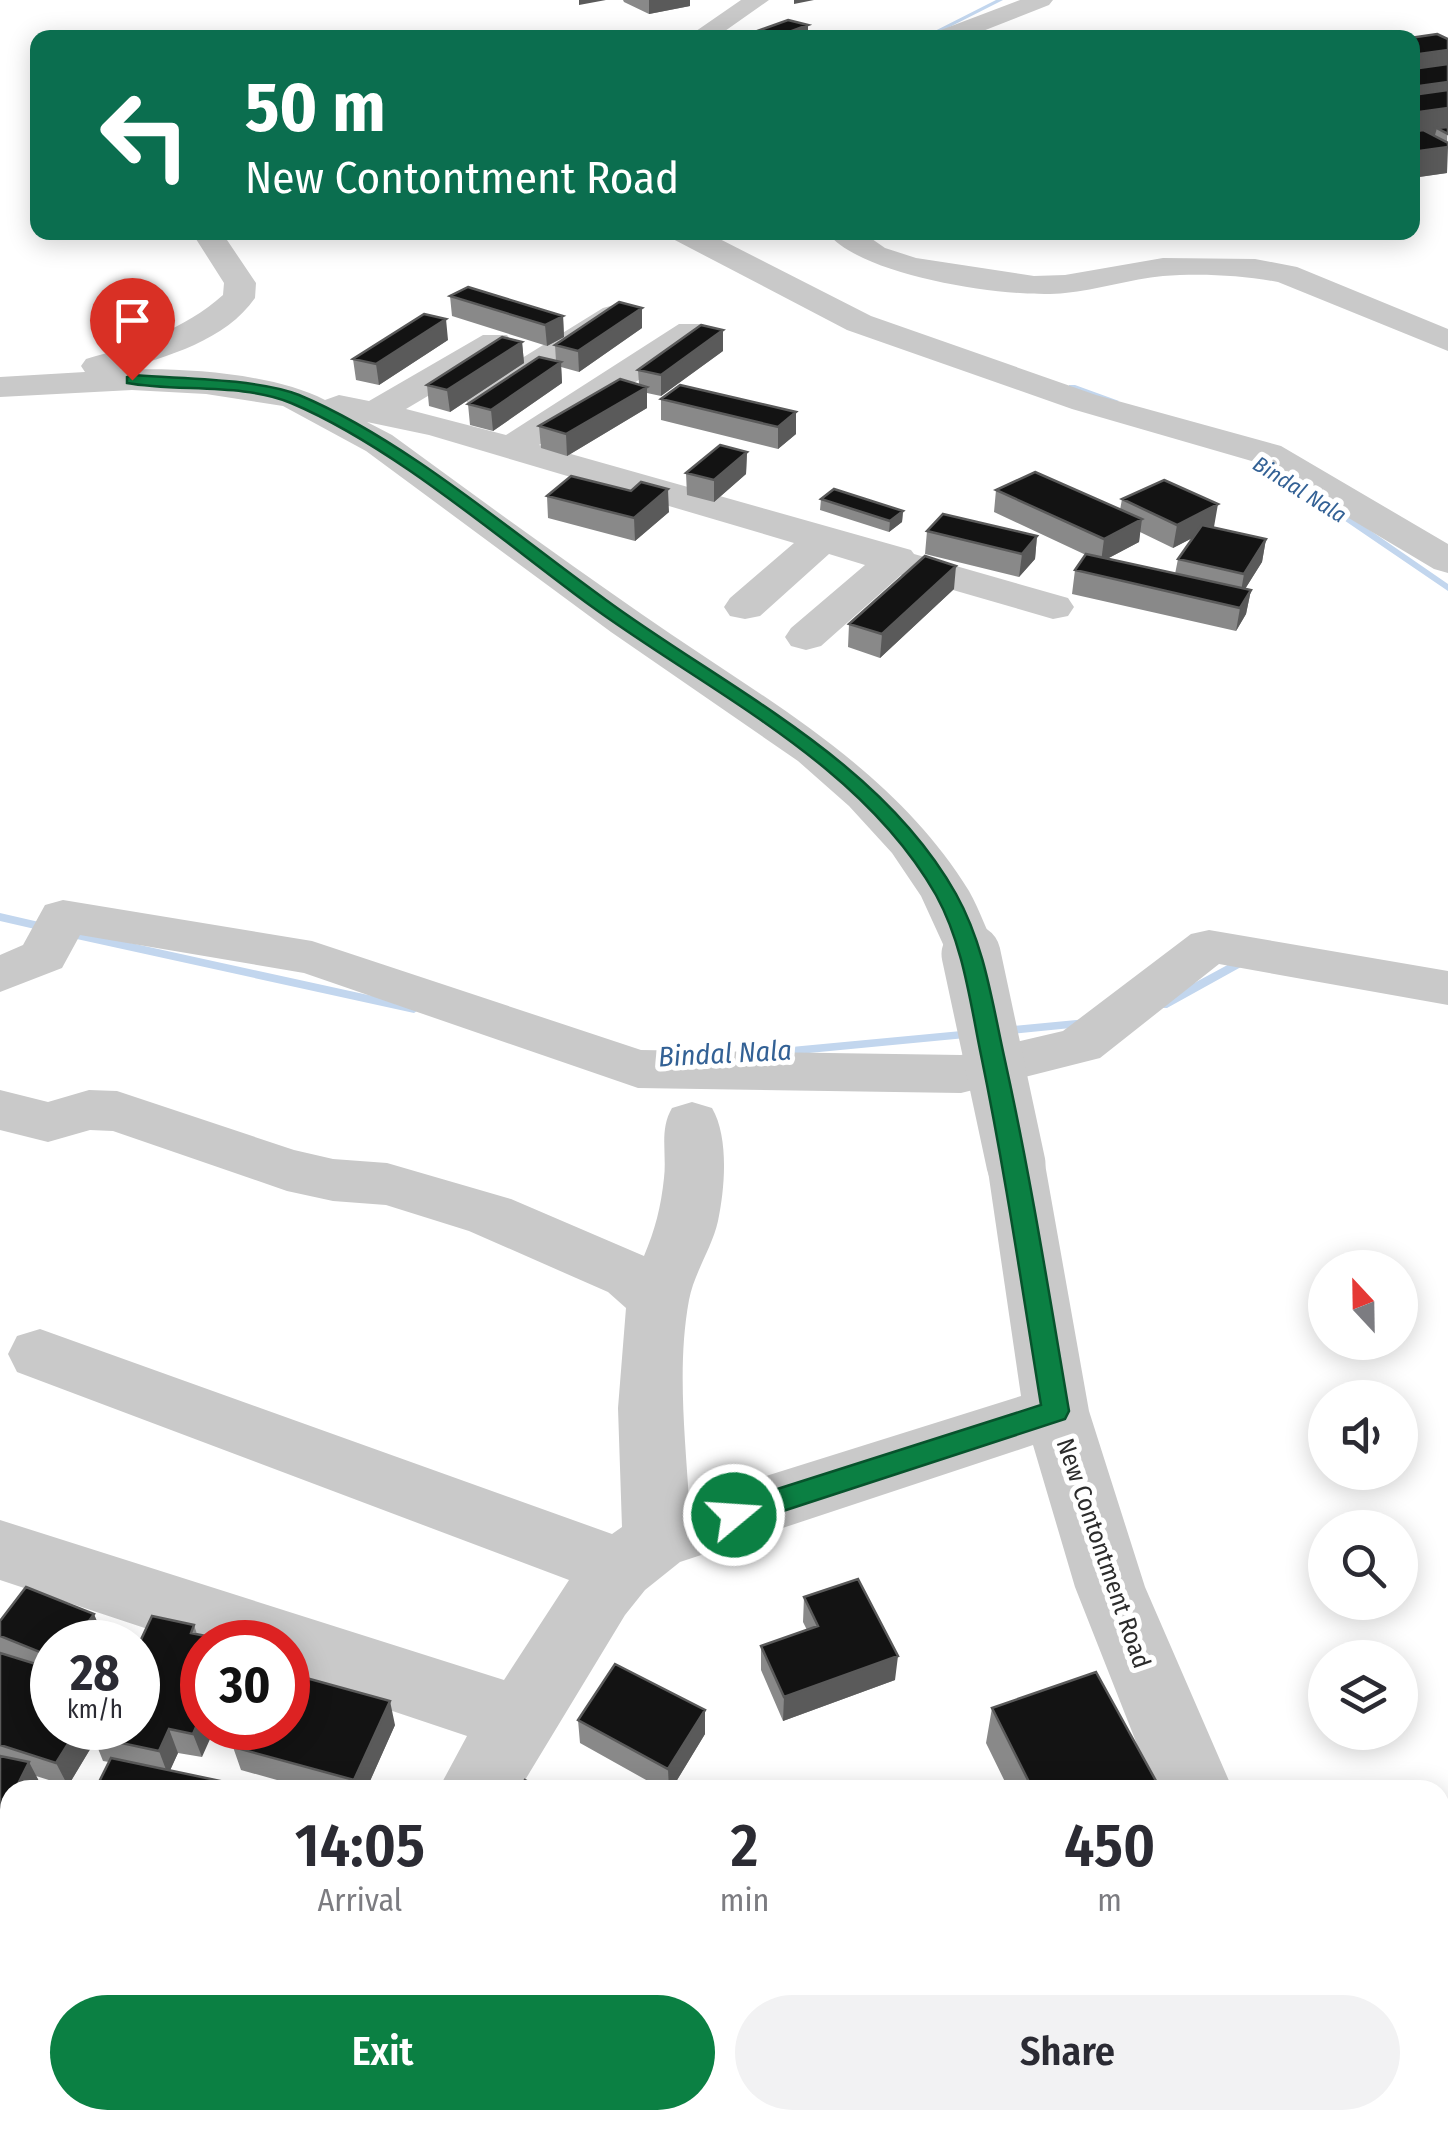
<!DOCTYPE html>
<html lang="en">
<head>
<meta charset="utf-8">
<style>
	body { margin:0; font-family:"Fira Sans Condensed",sans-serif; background:#f2f2f3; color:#2b2b33; height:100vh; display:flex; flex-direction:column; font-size:38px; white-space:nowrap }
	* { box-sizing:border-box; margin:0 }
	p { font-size:32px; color:#7c7c81 }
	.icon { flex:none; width:55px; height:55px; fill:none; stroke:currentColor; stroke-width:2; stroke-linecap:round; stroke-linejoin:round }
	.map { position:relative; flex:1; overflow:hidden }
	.sheet { position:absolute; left:0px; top:1780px; width:1450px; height:350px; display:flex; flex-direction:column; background:#fff; border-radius:30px 30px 0 0; box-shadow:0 5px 25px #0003 }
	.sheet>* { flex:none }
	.hud { position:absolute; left:30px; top:30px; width:1390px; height:210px; border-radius:20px; box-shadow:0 5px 25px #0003; background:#0b6e4f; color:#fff; overflow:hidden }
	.needle { width:65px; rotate:338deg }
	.fabs { position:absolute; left:1308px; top:1250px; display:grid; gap:20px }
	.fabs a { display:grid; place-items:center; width:110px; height:110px; border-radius:50%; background:#fff; box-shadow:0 5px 25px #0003; font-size:50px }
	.speed { position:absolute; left:30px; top:1620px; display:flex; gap:20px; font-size:50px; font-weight:700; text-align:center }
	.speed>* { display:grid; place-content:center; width:130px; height:130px; border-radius:50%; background:#fff; box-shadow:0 5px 25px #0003; line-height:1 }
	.speed small { font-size:25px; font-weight:400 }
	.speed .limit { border:15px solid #d22; background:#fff; color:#111 }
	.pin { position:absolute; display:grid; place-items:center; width:85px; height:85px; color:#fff; margin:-102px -42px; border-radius:50% 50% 50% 0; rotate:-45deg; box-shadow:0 0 10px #0007 }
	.pin .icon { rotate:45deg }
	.me { position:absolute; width:110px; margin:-55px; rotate:72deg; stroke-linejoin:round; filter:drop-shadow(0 0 8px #0008) }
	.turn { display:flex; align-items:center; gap:35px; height:210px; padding:0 50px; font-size:45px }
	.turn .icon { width:130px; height:130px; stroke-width:2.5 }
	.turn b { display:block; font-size:70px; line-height:85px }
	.eta { display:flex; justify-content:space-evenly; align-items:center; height:170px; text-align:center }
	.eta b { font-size:60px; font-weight:600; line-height:70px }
	.button { display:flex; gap:20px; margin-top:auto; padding:20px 50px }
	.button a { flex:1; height:115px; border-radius:60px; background:#0b8043; color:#fff; font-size:40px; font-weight:600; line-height:115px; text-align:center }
	.button a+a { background:#f2f2f3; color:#2b2b33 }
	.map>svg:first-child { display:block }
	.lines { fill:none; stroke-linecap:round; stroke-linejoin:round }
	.stream { fill:#c2d6ee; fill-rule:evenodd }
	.minor { fill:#c9c9c9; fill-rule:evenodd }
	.minor-bridge { stroke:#c9c9c9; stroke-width:59 }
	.wall { fill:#898989; fill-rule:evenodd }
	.shaded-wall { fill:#5a5a5a }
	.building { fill:#131313; stroke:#5a5a5a; stroke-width:2.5 }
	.route { fill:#0b8043; stroke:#07532c; stroke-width:2.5 }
	.labels { text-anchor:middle; stroke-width:10; stroke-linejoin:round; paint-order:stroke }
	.far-water-label { font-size:22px; font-style:italic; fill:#336195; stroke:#fff }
	.street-label { font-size:25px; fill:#2c2c2c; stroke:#fff }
	.water-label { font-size:28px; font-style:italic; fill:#336195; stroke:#fff }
</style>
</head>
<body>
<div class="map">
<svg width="1448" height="2130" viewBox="0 0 1448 2130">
	<rect width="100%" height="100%" fill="#fff"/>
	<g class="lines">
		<path class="stream" d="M996,0H1003L928,38H921Z
			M1069,385H1075L1119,401L1112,403L1069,389Z
			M1310,493H1316L1448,584V591L1310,497Z
			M0,913L52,925L54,928L48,932L0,921Z
			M67,929L414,1005L420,1009L414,1013L63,936L61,933L63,930Z
			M1246,955L1250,956L1252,959L1250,962L1167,1008H1159L1157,1005L1159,1002Z
			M1087,1019L1091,1020L1093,1023L1091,1026L1002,1035L996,1031L1002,1027Z
			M972,1030L978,1034L976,1037L758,1058L752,1054L758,1050Z"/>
		<path class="minor" d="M741,0H769L715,38H686Z
			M1020,0H1053L1049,5L965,38H930L933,33Z
			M200,232H233L227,240L256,283L255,298C226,340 167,357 120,370C179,367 273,373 325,400L339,395L369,401L483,335H507L512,342L507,349L406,409L506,435L679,324H703L707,331L703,338L539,445L911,550L914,554L1068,598L1074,607L1068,616L1053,619L901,575L821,646L806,650L791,646L785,637L791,628L865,565L829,554L760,616L745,619L730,616L724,607L730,598L794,543L429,435L367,422L392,435C474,495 556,555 640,613C758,696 891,764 969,891C980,911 988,933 997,954L989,966L971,971L953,966L921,896L892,853L849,806L798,761L611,632L366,451L283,406L206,394L132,390L0,397V377L85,372L81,366L86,359C135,345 184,330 223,295L224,283L196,239Z
			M667,232H706L871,316L1096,395L1281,446L1448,544V573L1434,569L1255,462L1072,409L847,330L671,238Z
			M827,232H862L885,248L916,258L1034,276L1065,275L1163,258L1255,259L1297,267L1448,329V351L1278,282C1242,275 1200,273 1163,276C1130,279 1098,290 1065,293C1012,299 860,277 827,232Z
			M614,305L625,308L630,315L625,322L493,405L481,408L469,405L464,398L469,391L603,308Z
			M63,900L312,941L641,1050L961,1055L1063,1031L1191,934L1209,930L1448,971V1005L1219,964L1100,1058L961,1093L638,1088L304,973L80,935L62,968L0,992V955L23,945L45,905Z
			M0,1090L48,1102L89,1090L117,1091L294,1150L333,1159L387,1163L511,1199L644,1256C655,1230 661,1207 664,1178C667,1153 659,1130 672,1108L692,1102L712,1108C729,1137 725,1188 718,1221C712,1248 694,1273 689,1300C677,1365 685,1435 689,1500L1021,1396L987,1164L996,1149L1016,1143L1036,1149L1045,1164L1089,1411L1145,1587L1233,1790H1155L1075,1587L1033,1445L680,1562L645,1590L625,1615L519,1790H438L467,1736L288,1676V1642H202V1647L0,1580V1520L504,1680L569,1580L17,1372L8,1354L17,1336L40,1329L612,1534L622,1527L618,1408L626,1308L608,1292L469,1231L386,1205L333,1201L287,1191L113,1131L90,1130L48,1142L0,1130Z
			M0,1988L10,1992V2077L0,2073Z
			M1440,2117L1445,2130H1357L1353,2120H1440Z
			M136,2120H325L321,2130H140Z"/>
		<path class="minor-bridge" d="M971,954L1016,1164"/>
	</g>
	<path class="wall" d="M623,0H690V6L649,14L624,2Z
		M1412,38L1448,39L1447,173L1412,178Z
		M450,296L563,316L564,337L547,346L452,316Z
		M642,328L579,372L561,367L562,383L493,431L470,425L468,404L556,361L555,345Z
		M448,340L379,385L356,380L353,359Z
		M522,342L524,363L450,412L429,406L427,385Z
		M723,351L661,396L647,393V408L567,456L541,448L539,426L639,384L638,370Z
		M661,399L796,412V434L778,449L661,420Z
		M747,452L746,474L714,502L687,495L686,473Z
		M996,490L1120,510L1122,499L1214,527L1266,539L1262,562L1245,589L1251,590L1246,614L1236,631L1072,594L1075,570L1086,555L994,512ZM1140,532L1173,548L1192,538L1178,559L1175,574L1107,559L1139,542Z
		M547,496L669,512L635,541L548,518Z
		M821,499L903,511L902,522L889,532L820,510Z
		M927,531L1037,536L1035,559L1019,577L925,554Z
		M954,589L880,658L848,647L849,624Z
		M804,1597L895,1680L783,1721L761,1670V1646L807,1630L803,1622Z
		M0,1621L104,1638L101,1642H52V1728H138L194,1625L197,1634L202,1757L178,1753L170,1770L109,1762L103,1761L95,1741L68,1786L36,1776L41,1785L38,1790H10L0,1867Z
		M992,1708L1161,1790H1009L986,1743Z
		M578,1720L705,1734L671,1790H664L580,1743Z
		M395,1725L366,1790H313L241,1770L233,1747Z
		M314,2120H470L474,2130H318Z"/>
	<path class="shaded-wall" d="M579,0H606L579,5Z
		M649,0H690V6L649,14Z
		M794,0H814L794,4Z
		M808,25V38H773Z
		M1448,50V74L1412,80V55Z
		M1448,82V107L1412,112V87Z
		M1448,108V133L1437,128L1435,135L1412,139V113Z
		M1448,147L1447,173L1412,178V152Z
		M642,308V328L579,372L578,351Z
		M563,316L564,337L547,346L545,325Z
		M446,319L448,340L379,385L376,364Z
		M723,330V351L661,396V375Z
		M522,342L524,363L450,412L447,390Z
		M561,362L562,383L493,431L491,410Z
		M647,387V408L567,456L566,434Z
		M796,412V434L778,449V427Z
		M747,452L746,474L714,502V480Z
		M668,489L669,512L635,541L634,518Z
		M1218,504L1214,527L1173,548L1177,525Z
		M903,511L902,522L889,532L890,521Z
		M1142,519L1139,542L1101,562L1104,539Z
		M1037,536L1035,559L1019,577L1022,554Z
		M1266,539L1262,562L1240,597L1244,574Z
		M956,566L954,589L880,658L882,634Z
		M1251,590L1246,614L1236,631L1240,608Z
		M94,1614L104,1638L101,1642H74Z
		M898,1656L895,1680L783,1721L784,1697Z
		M390,1701L395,1725L366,1790H357L354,1780Z
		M705,1710V1734L671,1790H669L668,1769Z
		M202,1713V1728H215L202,1757L193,1734Z
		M78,1728H102L93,1737L95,1741L68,1786L56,1763Z
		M169,1729L178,1753L168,1775L159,1751Z
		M29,1762L41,1785L38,1790H15Z
		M10,1799V1847L0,1867V1819Z
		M819,2120H826L822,2130H815Z"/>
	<path class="building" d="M788,20L808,25L773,38H738Z
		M1437,34L1448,39V50L1412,55V38H1410Z
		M1448,64V82L1412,87V69Z
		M1448,90V108L1412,113V95Z
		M1448,127V134L1437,128Z
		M1423,130L1448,143V147L1412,152V132Z
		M468,287L563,316L545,325L450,296Z
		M619,302L642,308L578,351L555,345Z
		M424,314L446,319L376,364L353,359Z
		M701,325L723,330L661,375L638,370Z
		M502,337L522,342L447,390L427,385Z
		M539,357L561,362L491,410L468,404Z
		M620,379L647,387L566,434L539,426Z
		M680,385L796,412L778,427L661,399Z
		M720,445L747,452L714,480L686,473Z
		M1035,472L1142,519L1104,539L996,490Z
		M571,476L631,491L641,482L668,489L634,518L547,496Z
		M1164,480L1218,504L1177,525L1122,499Z
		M834,489L903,511L890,521L821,499Z
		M943,514L1037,536L1022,554L927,531Z
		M1202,525L1266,539L1244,574L1178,559Z
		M1086,554L1251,590L1240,608L1075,570Z
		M925,556L956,566L882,634L849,624Z
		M858,1579L898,1656L784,1697L761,1646L818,1626L804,1597Z
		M26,1587L94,1614L74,1642H52V1657L0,1636V1621Z
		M152,1616L194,1625L191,1633L235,1642H202V1713L193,1734L169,1729L159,1751L93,1737L98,1728H138V1646Z
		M0,1653L52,1669V1728H78L56,1763L0,1745Z
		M615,1664L705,1710L668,1769L578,1720Z
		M1096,1672L1161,1790H1033L992,1708Z
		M288,1673L390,1701L354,1780L233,1747L242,1728H288Z
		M0,1756L29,1762L15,1790H10V1799L0,1819Z
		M111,1758L263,1790H95Z
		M525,1780L544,1790H519Z
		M0,2079L10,2084V2120H84L104,2130H0Z
		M320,2120H470L472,2121L466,2130H335Z
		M510,2120H623L641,2130H504Z
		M735,2120H819L815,2130H730Z
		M916,2120H1018L1041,2130H912Z"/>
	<path class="route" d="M132,375C175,378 261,379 299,395C404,439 513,533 606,600C726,688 880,759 956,894C984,944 992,1001 1004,1056C1030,1173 1049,1293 1069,1411L1065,1419L734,1527L724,1523L720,1515L724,1506L1041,1405C1022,1288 1005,1171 981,1055C970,1001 963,944 936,895C861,763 709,692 591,606C501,540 393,446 291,403C245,383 176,392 127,383V377Z"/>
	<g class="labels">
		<g class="far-water-label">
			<text transform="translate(1300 489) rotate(32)" y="8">Bindal Nala</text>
		</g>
		<g class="street-label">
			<text transform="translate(1104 1553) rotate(71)" y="9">New Contontment Road</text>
		</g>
		<g class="water-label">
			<text transform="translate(725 1053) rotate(-3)" y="10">Bindal Nala</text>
		</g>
	</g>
</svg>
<div class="fabs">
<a><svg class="needle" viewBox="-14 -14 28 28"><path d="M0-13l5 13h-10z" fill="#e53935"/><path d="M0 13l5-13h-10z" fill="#7c7c81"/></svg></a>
<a><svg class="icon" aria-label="sound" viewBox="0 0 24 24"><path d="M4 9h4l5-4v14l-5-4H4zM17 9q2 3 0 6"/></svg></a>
<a><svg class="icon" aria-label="search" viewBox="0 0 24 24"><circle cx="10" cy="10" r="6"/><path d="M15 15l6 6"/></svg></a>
<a><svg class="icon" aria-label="layers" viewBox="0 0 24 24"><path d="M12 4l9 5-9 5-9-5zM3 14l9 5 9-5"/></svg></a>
</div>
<div class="speed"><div>28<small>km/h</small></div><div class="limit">30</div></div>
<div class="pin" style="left:132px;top:380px;background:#d93025"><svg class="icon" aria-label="arrive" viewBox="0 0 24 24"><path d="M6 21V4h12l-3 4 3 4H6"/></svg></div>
<svg class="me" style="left:734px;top:1515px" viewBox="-20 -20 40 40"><circle r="17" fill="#0b8043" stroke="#fff" stroke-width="3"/><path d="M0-11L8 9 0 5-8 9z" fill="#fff"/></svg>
<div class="hud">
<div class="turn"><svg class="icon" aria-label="left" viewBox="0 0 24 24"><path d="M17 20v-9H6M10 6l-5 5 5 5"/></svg><div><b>50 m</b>New Contontment Road</div></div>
</div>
<section class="sheet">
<div class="eta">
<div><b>14:05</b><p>Arrival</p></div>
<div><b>2</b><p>min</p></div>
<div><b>450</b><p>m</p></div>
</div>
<div class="button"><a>Exit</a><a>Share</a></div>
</section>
</div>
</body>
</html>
